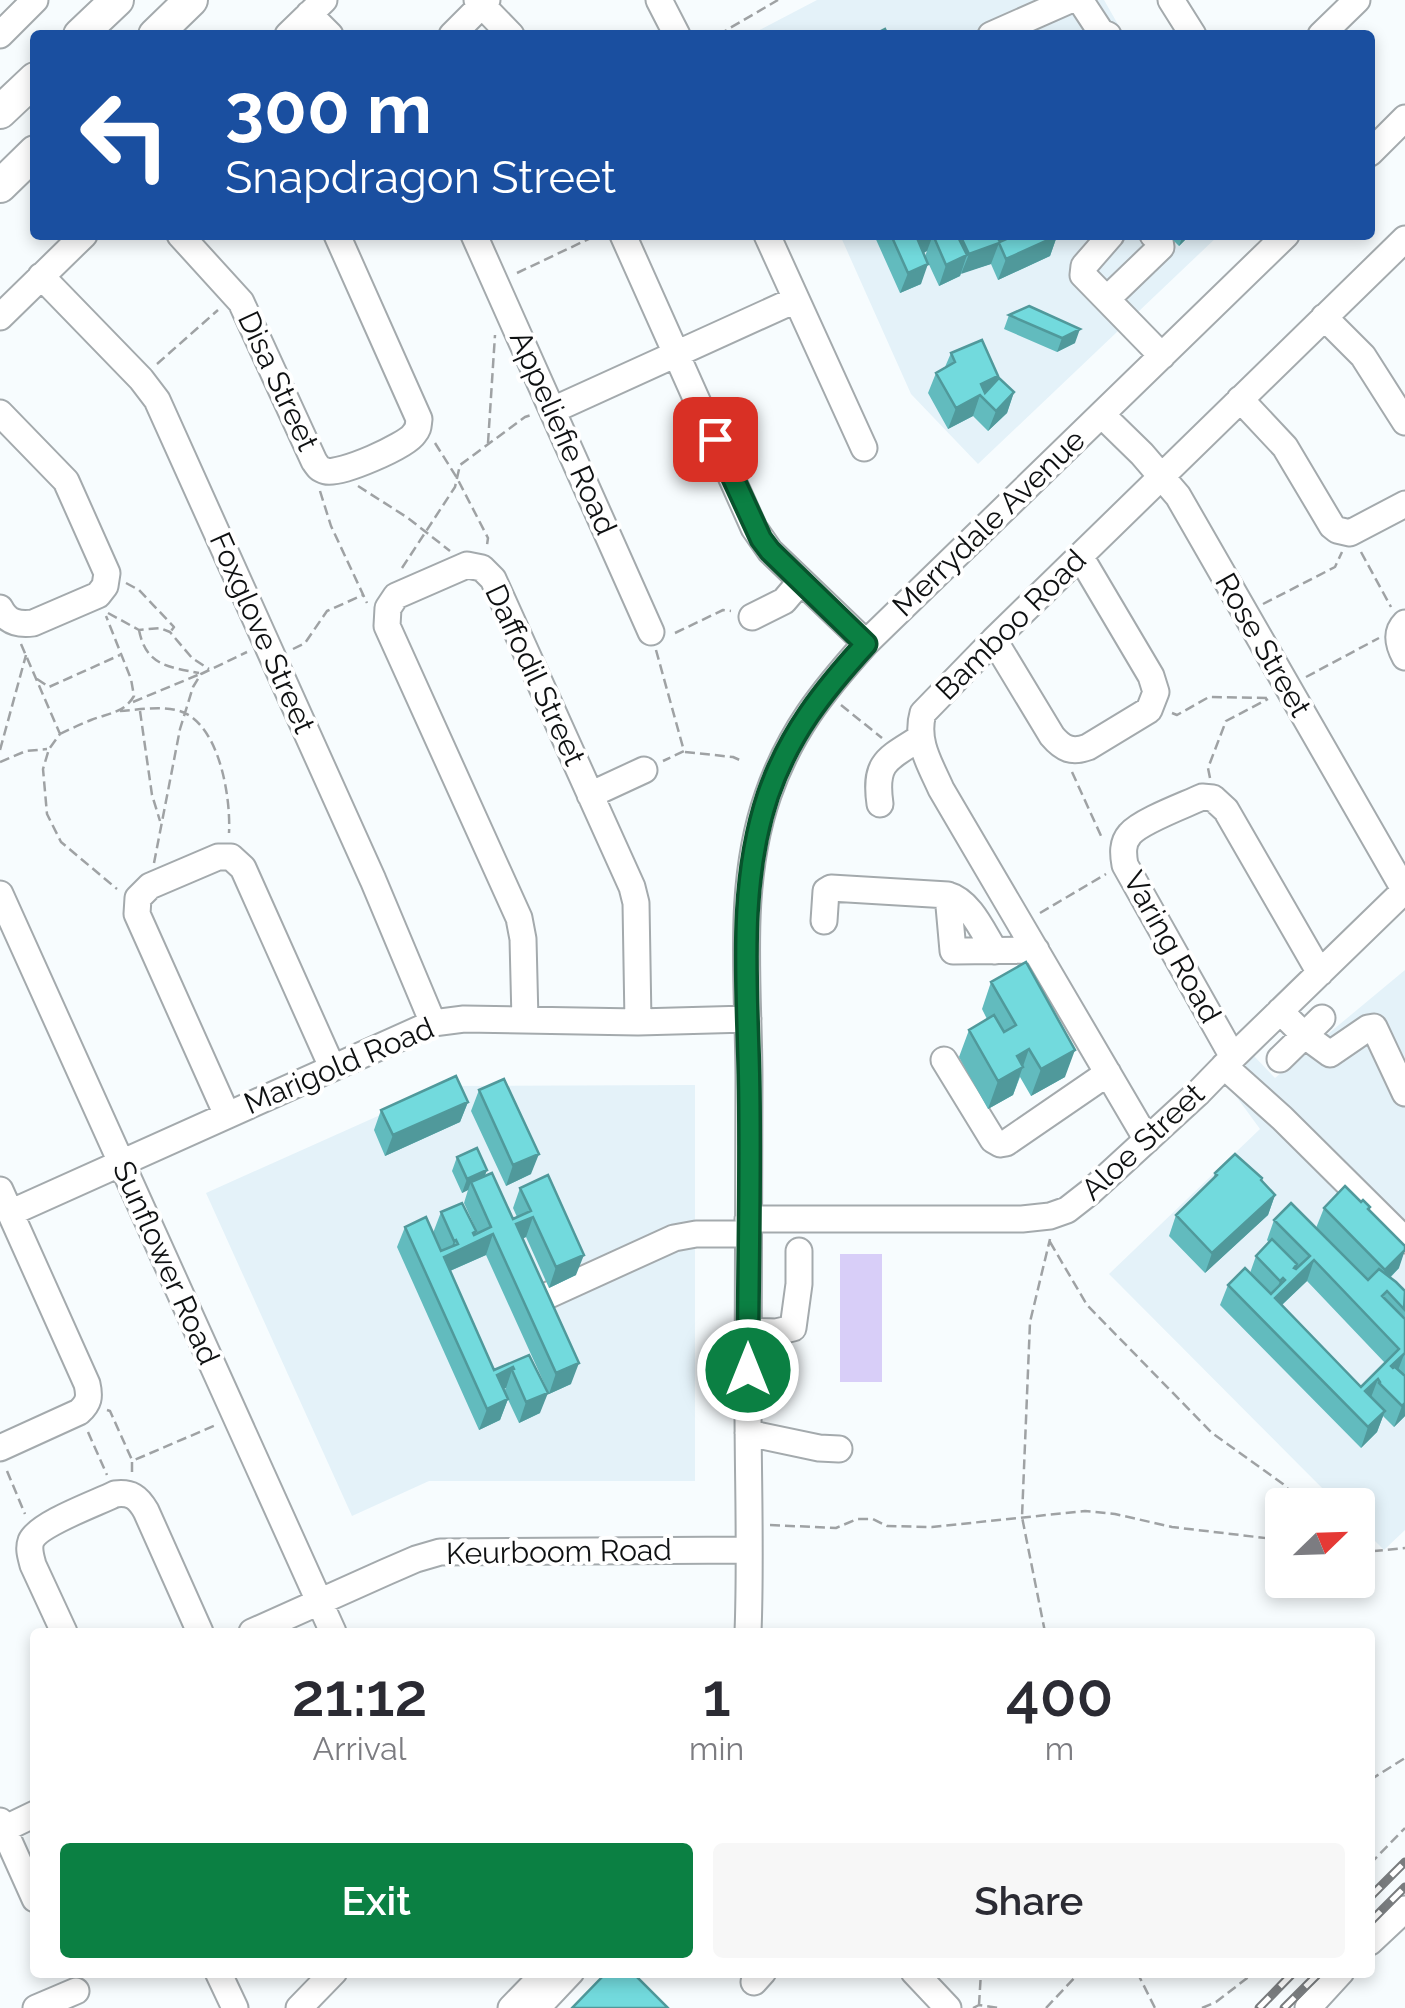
<!DOCTYPE html>
<html lang="en">
<head>
<meta charset="utf-8">
<style>
	body { margin:0; font-family:Raleway,sans-serif; background:#f7f7f7; color:#2b2b33; height:100vh; display:flex; flex-direction:column; font-size:38px; white-space:nowrap }
	* { box-sizing:border-box; margin:0 }
	p { font-size:32px; color:#7c7c81 }
	.icon { flex:none; width:55px; height:55px; fill:none; stroke:currentColor; stroke-width:2; stroke-linecap:round; stroke-linejoin:round }
	.map { position:relative; flex:1; overflow:hidden }
	.drawer { position:absolute; left:30px; top:1628px; width:1345px; height:350px; display:flex; flex-direction:column; background:#fff; border-radius:10px; box-shadow:0 5px 15px #0003 }
	.drawer>* { flex:none }
	.banner { position:absolute; left:30px; top:30px; width:1345px; height:210px; border-radius:10px; box-shadow:0 5px 15px #0003; background:#1a4fa0; color:#fff; overflow:hidden }
	.needle { width:65px; rotate:67deg }
	.tools { position:absolute; left:1265px; top:1488px; display:grid; gap:20px }
	.tools a { display:grid; place-items:center; width:110px; height:110px; border-radius:10px; background:#fff; box-shadow:0 5px 15px #0003; font-size:50px }
	.pin { position:absolute; display:grid; place-items:center; width:85px; height:85px; color:#fff; margin:-42px; border-radius:20px; box-shadow:0 5px 15px #0006 }
	.me { position:absolute; width:110px; margin:-55px; rotate:0deg; stroke-linejoin:round; filter:drop-shadow(0 0 8px #0008) }
	.turn { display:flex; align-items:center; gap:35px; height:210px; padding:0 30px; font-size:45px }
	.turn .icon { width:130px; height:130px; stroke-width:2.5 }
	.turn b { display:block; font-size:70px; line-height:85px }
	.eta { display:flex; justify-content:space-evenly; align-items:center; height:170px; text-align:center }
	.eta b { font-size:60px; font-weight:600; line-height:70px }
	.action { display:flex; gap:20px; margin-top:auto; padding:20px 30px }
	.action a { flex:1; height:115px; border-radius:10px; background:#0b8043; color:#fff; font-size:40px; font-weight:600; line-height:115px; text-align:center }
	.action a+a { background:#f7f7f7; color:#2b2b33 }
	.map>svg:first-child { display:block }
	.built { fill:#e4f2f9 }
	.water { fill:#d8cef8 }
	.lines { fill:none; stroke-linecap:round; stroke-linejoin:round }
	.minor-casing { stroke:#a4aaad; stroke-width:29 }
	.major-casing { stroke:#a4aaad; stroke-width:36 }
	.path { stroke:#9fa2a4; stroke-width:2.5; stroke-dasharray:10 5; stroke-linecap:butt }
	.minor { stroke:#fff; stroke-width:25 }
	.major { stroke:#fff; stroke-width:32 }
	.rail-casing { stroke:#797c7e; stroke-width:9 }
	.rail { stroke:#fff; stroke-width:5; stroke-dasharray:15; stroke-linecap:butt }
	.wall { fill:#62bbbe; fill-rule:evenodd }
	.shaded-wall { fill:#50999b }
	.building { fill:#72dadd; stroke:#50999b; stroke-width:2.5; fill-rule:evenodd }
	.route-casing { stroke:#07532c; stroke-width:25 }
	.route { stroke:#0b8043; stroke-width:18 }
	.labels { text-anchor:middle; stroke-width:8; stroke-linejoin:round; paint-order:stroke }
	.street-label { font-size:30px; fill:#0f1112; stroke:#fff }
</style>
</head>
<body>
<div class="map">
<svg width="1405" height="2008" viewBox="0 0 1405 2008">
	<rect width="100%" height="100%" fill="#f7fcfe"/>
	<path class="built" d="M817,0H1104L1124,35H750Z
		M840,235H1219L978,464L911,394Z
		M1405,970V1530L1384,1550L1358,1524V1505H1339L1109,1274L1260,1129L1230,1088L1253,1055L1275,1078Z
		M695,1085V1481H429L352,1516L206,1193L445,1086Z"/>
	<path class="water" d="M840,1254H882V1382H840Z"/>
	<g class="lines">
		<g class="minor-casing">
			<path id="minor" d="M477,0L511,35
				M659,0L677,35
				M1080,0L1101,32L1108,35
				M1171,0L1193,35
				M309,14L330,35
				M0,35L35,0
				M288,35L324,0
				M452,35L487,0
				M991,35L1070,0
				M1321,35L1357,0
				M1370,153L1405,118
				M180,235L241,302L314,461C318,467 319,469 326,471C340,475 406,446 414,434C419,428 418,426 419,419L337,235
				M474,235L651,632
				M623,235L754,528L770,551L866,643
				M767,235L864,448
				M1111,235L1084,266L1083,275L1162,356
				M41,276L141,379L157,400L373,880L433,1023
				M1107,299L1161,247L1160,241L1153,235
				M0,317L84,235
				M1324,317L1363,356L1405,422
				M1240,399L1285,447L1332,526L1337,530L1350,533L1405,504
				M553,410L795,300
				M0,413L66,481L107,573L105,586L98,595L33,623C18,625 7,622 0,608
				M1102,415L1142,454L1178,496L1405,891
				M752,617L784,601L801,581
				M1405,623C1395,633 1399,646 1405,657
				M994,640L1052,736C1063,749 1072,753 1088,747L1149,710L1156,692L1151,676L1080,556
				M590,795L644,770
				M880,804C874,762 887,759 920,738
				M0,894L333,1632
				M948,895L953,951L1036,950
				M824,921L826,891L831,888L948,895C970,901 983,932 995,951
				M1280,1011L1304,1035L1330,1054L1368,1028L1374,1027L1405,1093
				M525,1020L523,939L519,918L387,626L388,608L396,596L467,565L482,568L493,579L632,887L636,903L638,1022
				M1233,1057L1125,865C1123,854 1122,843 1130,834C1141,821 1185,805 1202,797L1213,798L1226,810L1320,973
				M1280,1059L1322,1018
				M944,1060L993,1140L1000,1144L1006,1143L1108,1073
				M1224,1066L1282,1118L1405,1240
				M227,1115L137,914L138,898L150,886L218,857H231L243,868L332,1067
				M1147,1140L941,789C930,764 915,741 923,713L994,640L1405,239
				M0,1190L87,1384C90,1397 89,1403 79,1412L0,1448
				M10,1213L433,1023L464,1019L638,1022L748,1019
				M748,1219H1022L1050,1216L1067,1210L1090,1192L1199,1092L1233,1057L1405,890
				M540,1299L674,1238L696,1234H748
				M748,1331L776,1332L793,1328L799,1284V1251
				M748,1433L819,1448L839,1449
				M64,1632L33,1565C31,1557 28,1549 31,1541C38,1524 97,1503 115,1494C131,1492 138,1497 146,1511L200,1632
				M252,1632L386,1572L416,1559L440,1552L748,1550
				M748,1632C751,1557 748,1481 748,1405C748,1297 749,1189 749,1080C749,986 736,886 768,795C790,732 822,692 866,643L1286,235
				M0,1821L35,1899
				M4,1829L35,1814
				M1370,1942L1405,1909
				M218,1972L235,2008
				M914,1972L948,2008
				M754,1982L763,1972
				M36,2008L76,1991
				M299,2008L334,1972
				M511,2008L546,1972
				M537,2008L571,1972
				M1308,2008L1341,1972"/>
		</g>
		<g class="major-casing">
			<path id="major" d="M80,35L117,0
				M155,35L191,0
				M0,112L35,79
				M0,186L35,152"/>
		</g>
		<path class="path" d="M718,35L778,0
			M517,273L597,235
			M157,364L218,310
			M435,443L457,478L488,538L487,545
			M488,443L495,335
			M358,486L408,518L450,551
			M320,491L331,526L367,603
			M1361,552L1391,607
			M402,568L455,487L460,465L525,417L531,415
			M126,583L139,590L174,627L171,631
			M1263,604L1335,567L1342,552
			M108,613L139,630L160,628L170,632L192,658L209,669
			M139,630C146,666 169,667 199,673
			M675,633L723,610L731,611
			M21,644L60,734L49,749L43,769L47,814L61,842L117,889
			M293,649L305,643L327,611L363,595
			M656,650L684,751L663,761
			M1306,677L1379,638
			M37,679L49,687L120,655
			M133,702L200,674
			M841,705L882,738
			M120,711C138,710 158,706 176,710C219,719 231,797 229,833
			M140,711L152,795L160,821
			M1172,713L1177,715L1209,697L1269,698
			M60,734C70,729 81,724 91,720C109,713 124,713 134,696L131,679L106,616
			M0,750L26,655
			M685,752L733,757L742,761
			M0,762L26,751L47,749
			M1072,772L1102,838
			M1210,778L1208,768L1226,721L1268,699
			M154,863L180,729L193,687L201,674L247,652
			M1040,913L1106,874
			M1050,1242L1087,1305L1212,1433L1283,1484L1304,1505
			M107,1410L110,1411L132,1460
			M88,1432L107,1475
			M7,1471L25,1514
			M132,1472V1461L216,1425
			M770,1525L836,1528L857,1519H873L887,1526L932,1527L1085,1511L1115,1514L1172,1527L1282,1540
			M1358,1549L1374,1551L1405,1548
			M1045,1632L1022,1517L1030,1322L1050,1239
			M1370,1780L1405,1758
			M1370,1864L1405,1828
			M1137,1972L1155,2008
			M979,2005L981,1972
			M973,2008L979,2005L998,2008
			M1046,2008L1080,1972
			M1202,2008L1216,2002L1255,1972"/>
		<use href="#minor" class="minor"/>
		<use href="#major" class="major"/>
		<g class="rail-casing">
			<path id="rail" d="M1370,1897L1405,1862
				M1370,1922L1405,1887
				M1259,2008L1294,1972
				M1284,2008L1320,1972"/>
		</g>
		<use href="#rail" class="rail"/>
	</g>
	<path class="wall" d="M874,235H1057V236L1050,256L998,280L991,264L961,273L960,276L939,286L925,256L927,251L924,253L921,284L900,293Z
		M1168,235H1190L1179,246Z
		M1009,315L1075,343L1057,352L1004,329Z
		M951,353L998,376L996,382L1014,392L1007,413L988,431L973,416L948,429L928,393L936,373L945,367Z
		M991,982L1065,1077L1031,1096L1020,1077L1013,1095L988,1109L959,1057L969,1030L987,1019L982,1009Z
		M479,1090L531,1174L506,1186L471,1111Z
		M468,1102L460,1122L385,1156L374,1130L381,1110Z
		M457,1157L487,1170L484,1176L513,1219L517,1217L513,1208L520,1188L576,1275L549,1288L526,1237L522,1239L571,1384L549,1394L486,1255L450,1271L494,1370L529,1355L540,1413L519,1423L504,1391L506,1388L503,1389L508,1399L500,1420L479,1430L397,1247L405,1227L433,1233L441,1212L476,1231L474,1235L478,1234L464,1203L468,1190L462,1193L452,1171Z
		M1215,1173L1262,1178V1180L1275,1195L1268,1215L1205,1273L1169,1236L1176,1215L1213,1179Z
		M1361,1202L1370,1207L1369,1210L1399,1268L1390,1278L1405,1291V1416L1394,1427L1383,1416L1377,1432L1361,1448L1220,1305L1228,1285L1250,1273L1256,1256L1269,1243L1267,1240L1274,1220L1316,1228L1324,1208ZM1307,1281L1385,1363L1361,1387L1282,1305Z"/>
	<path class="shaded-wall" d="M924,235H933L927,251L910,259L917,238Z
		M1183,235H1190L1179,246Z
		M1057,236L1050,256L998,280L1006,259Z
		M999,243L991,264L961,274L969,254Z
		M967,255L960,276L939,286L946,265Z
		M928,264L921,284L900,293L908,273Z
		M1080,329L1075,343L1057,352L1062,338Z
		M998,376L990,397L980,395L973,416L948,429L956,408L981,384Z
		M1014,392L1007,413L988,431L996,411Z
		M1029,1049L1013,1095L988,1109L998,1081L1017,1056Z
		M1075,1050L1065,1077L1031,1096L1041,1069Z
		M468,1102L460,1122L385,1156L393,1135Z
		M539,1154L531,1174L506,1186L513,1165Z
		M487,1170L482,1184L471,1182L468,1190L462,1193L467,1179Z
		M1275,1195L1268,1215L1205,1273L1212,1253Z
		M533,1217L526,1237L508,1245L516,1224Z
		M476,1231L471,1244L493,1234L486,1255L436,1277L444,1257L449,1254L454,1241L456,1240L451,1253Z
		M1405,1250L1399,1268L1377,1290L1385,1270Z
		M584,1255L576,1275L549,1288L556,1267Z
		M1314,1260L1307,1281L1268,1318L1280,1281L1283,1278L1277,1296L1297,1264L1290,1283Z
		M1405,1352L1397,1373L1391,1366Z
		M579,1363L571,1384L549,1394L556,1373Z
		M513,1367L506,1388L489,1395L497,1375Z
		M1378,1379L1370,1400L1365,1391Z
		M548,1393L540,1413L519,1423L526,1402Z
		M508,1399L500,1420L479,1430L487,1409Z
		M1405,1403V1416L1394,1427L1402,1406Z
		M1385,1411L1377,1432L1361,1448L1368,1427Z"/>
	<path class="building" d="M885,29L888,35H873Z
		M891,235H924L917,238L928,264L908,273Z
		M933,235H957L967,255L946,265Z
		M960,235H996L1000,242L1015,235L1057,236L1006,259L999,243L969,254Z
		M1029,306L1080,329L1062,338L1009,315Z
		M982,340L998,376L981,384L985,393L999,378L1014,392L996,411L980,395L956,408L936,373L955,362L951,353Z
		M1026,962L1075,1050L1041,1069L1029,1049L1017,1056L1023,1067L998,1081L969,1030L994,1015L1004,1032L1016,1025L991,982Z
		M456,1076L468,1102L393,1135L381,1110Z
		M504,1079L539,1154L513,1165L479,1090Z
		M477,1148L487,1170L467,1179L457,1157Z
		M1235,1154L1262,1178L1261,1180L1275,1195L1212,1253L1176,1215L1217,1175L1215,1173Z
		M492,1173L513,1219L531,1211L520,1188L548,1175L584,1255L556,1267L533,1217L516,1224L579,1363L556,1373L493,1234L444,1257L494,1370L529,1355L548,1393L526,1402L512,1370L514,1369L513,1367L497,1375L508,1399L487,1409L405,1227L426,1217L441,1251L458,1244L456,1240L454,1241L441,1212L462,1203L476,1231L473,1233L474,1235L491,1227L471,1182Z
		M1345,1186L1361,1202L1363,1200L1370,1207L1368,1209L1405,1246V1250L1385,1270L1324,1208Z
		M1291,1203L1368,1280L1379,1269L1396,1282L1405,1291L1404,1309L1387,1291L1382,1296L1405,1319V1353L1391,1366L1393,1368L1395,1367L1405,1376V1403L1402,1406L1379,1383L1380,1382L1378,1379L1365,1391L1385,1411L1368,1427L1228,1285L1245,1268L1271,1294L1285,1280L1283,1278L1280,1281L1256,1256L1272,1239L1297,1264L1294,1268L1296,1269L1310,1256L1274,1220ZM1314,1260L1399,1349L1361,1387L1275,1298Z
		M607,1972H632L668,2008H572Z"/>
	<g class="lines">
		<g class="route-casing">
			<path id="route" d="M715,439L761,539L770,551L866,644C823,691 789,734 768,795C738,884 747,982 749,1074C751,1173 748,1271 748,1370"/>
		</g>
		<use href="#route" class="route"/>
	</g>
	<g class="labels">
		<g class="street-label">
			<text transform="translate(278 381) rotate(65)" y="10">Disa Street</text>
			<text transform="translate(563 433) rotate(66)" y="10">Appeliefie Road</text>
			<text transform="translate(989 523) rotate(-44)" y="10">Merrydale Avenue</text>
			<text transform="translate(1011 625) rotate(-45)" y="10">Bamboo Road</text>
			<text transform="translate(262 633) rotate(66)" y="10">Foxglove Street</text>
			<text transform="translate(1263 645) rotate(60)" y="10">Rose Street</text>
			<text transform="translate(535 675) rotate(65)" y="10">Daffodil Street</text>
			<text transform="translate(1172 947) rotate(61)" y="10">Varing Road</text>
			<text transform="translate(339 1066) rotate(-23)" y="10">Marigold Road</text>
			<text transform="translate(1143 1142) rotate(-43)" y="10">Aloe Street</text>
			<text transform="translate(166 1263) rotate(66)" y="10">Sunflower Road</text>
			<text transform="translate(559 1552) rotate(-1)" y="10">Keurboom Road</text>
		</g>
	</g>
</svg>
<div class="tools">
<a><svg class="needle" viewBox="-14 -14 28 28"><path d="M0-13l5 13h-10z" fill="#e53935"/><path d="M0 13l5-13h-10z" fill="#7c7c81"/></svg></a>
</div>
<div class="pin" style="left:715px;top:439px;background:#d93025"><svg class="icon" aria-label="arrive" viewBox="0 0 24 24"><path d="M6 21V4h12l-3 4 3 4H6"/></svg></div>
<svg class="me" style="left:748px;top:1370px" viewBox="-20 -20 40 40"><circle r="17" fill="#0b8043" stroke="#fff" stroke-width="3"/><path d="M0-11L8 9 0 5-8 9z" fill="#fff"/></svg>
<div class="banner">
<div class="turn"><svg class="icon" aria-label="left" viewBox="0 0 24 24"><path d="M17 20v-9H6M10 6l-5 5 5 5"/></svg><div><b>300 m</b>Snapdragon Street</div></div>
</div>
<section class="drawer">
<div class="eta">
<div><b>21:12</b><p>Arrival</p></div>
<div><b>1</b><p>min</p></div>
<div><b>400</b><p>m</p></div>
</div>
<div class="action"><a>Exit</a><a>Share</a></div>
</section>
</div>
</body>
</html>
